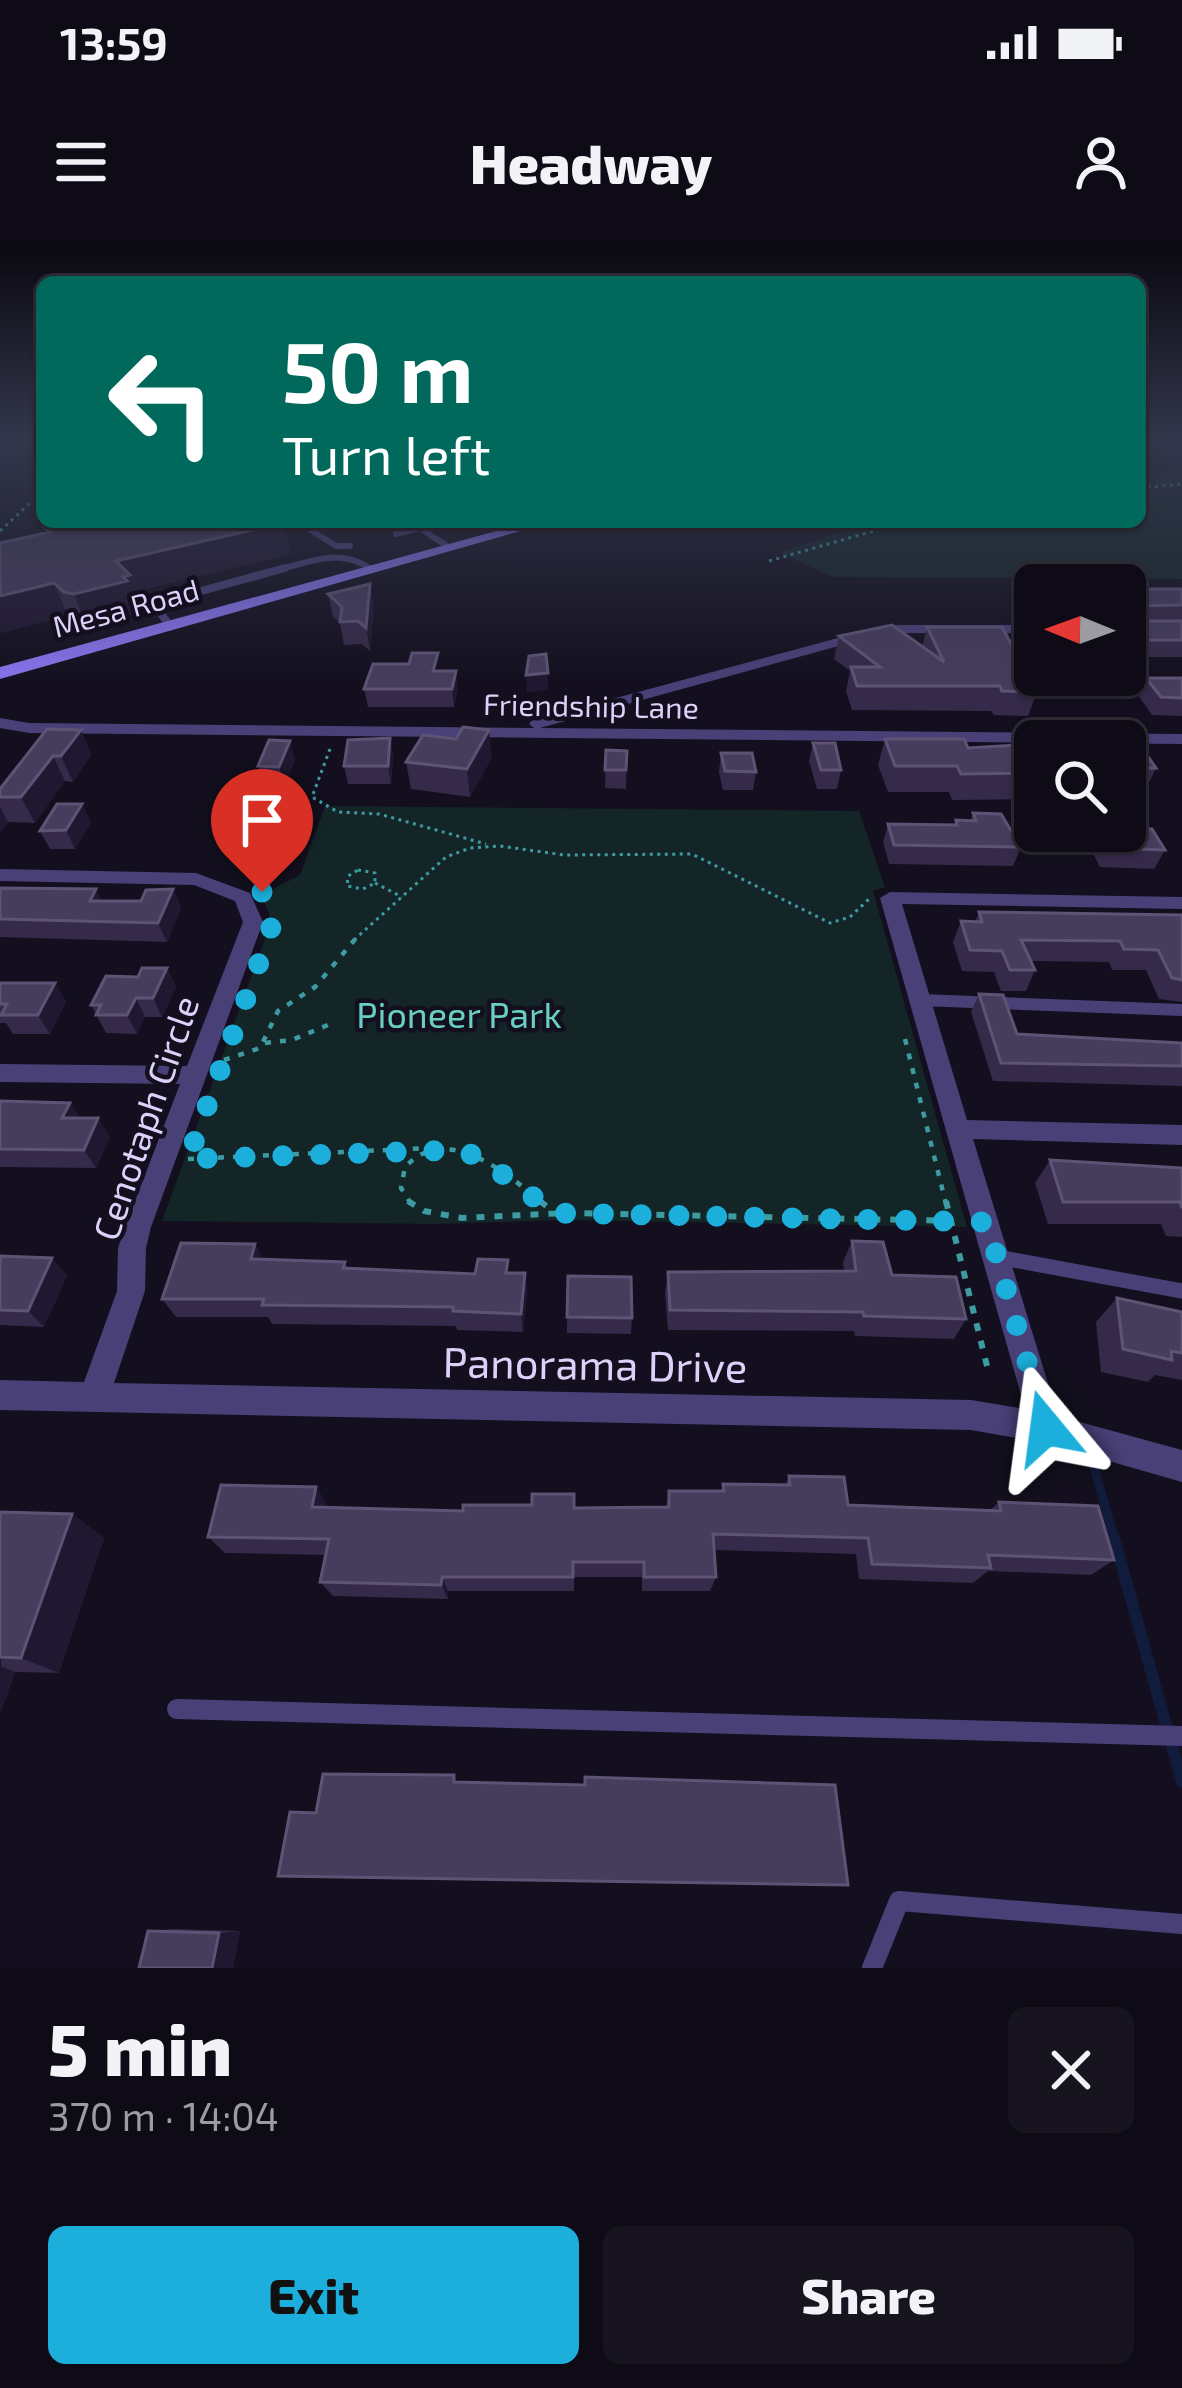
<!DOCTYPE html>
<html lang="en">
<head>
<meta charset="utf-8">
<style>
	body { margin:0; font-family:"Exo 2",sans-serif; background:#17141f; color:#f1f3f6; height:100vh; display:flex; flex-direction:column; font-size:45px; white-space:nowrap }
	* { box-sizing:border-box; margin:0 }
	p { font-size:39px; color:#9b9ba1 }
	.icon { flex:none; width:66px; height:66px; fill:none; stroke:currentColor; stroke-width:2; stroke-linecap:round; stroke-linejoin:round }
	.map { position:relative; height:1728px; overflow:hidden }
	.drawer { display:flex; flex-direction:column; background:#0e0b16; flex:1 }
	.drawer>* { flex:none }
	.guide { position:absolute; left:36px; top:36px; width:1110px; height:252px; border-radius:18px; box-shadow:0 3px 9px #0004,0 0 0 3px #2e2b35; background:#00695c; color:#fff; overflow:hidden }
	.needle { width:78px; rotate:271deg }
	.tools { position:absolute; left:1014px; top:324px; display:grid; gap:24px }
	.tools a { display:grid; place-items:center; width:132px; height:132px; border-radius:18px; background:#0e0b16; box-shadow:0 3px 9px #0004,0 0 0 3px #2e2b35; font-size:60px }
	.pin { position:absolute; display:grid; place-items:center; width:102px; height:102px; color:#fff; margin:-123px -51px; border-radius:50% 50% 50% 0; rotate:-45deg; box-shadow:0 0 12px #0007 }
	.pin .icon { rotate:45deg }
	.me { position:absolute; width:132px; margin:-66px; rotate:344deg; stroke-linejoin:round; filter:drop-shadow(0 0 9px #0008) }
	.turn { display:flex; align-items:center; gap:42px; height:252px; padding:0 48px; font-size:54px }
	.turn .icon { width:156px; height:156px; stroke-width:2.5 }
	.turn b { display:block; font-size:84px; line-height:102px }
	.round { display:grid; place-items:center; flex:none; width:126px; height:126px; border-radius:18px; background:#17141f }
	.head { display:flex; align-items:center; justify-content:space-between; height:204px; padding:0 48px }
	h1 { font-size:72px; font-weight:800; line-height:90px }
	.primary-button { display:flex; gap:24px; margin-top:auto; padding:24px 48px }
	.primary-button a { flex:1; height:138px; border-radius:18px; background:#1cafdb; color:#111; font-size:48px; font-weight:800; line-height:138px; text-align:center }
	.primary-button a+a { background:#17141f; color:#f1f3f6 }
	.status { display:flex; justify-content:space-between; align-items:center; height:84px; padding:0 60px; background:#0e0b16; direction:ltr }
	.status svg { height:33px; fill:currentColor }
	header { display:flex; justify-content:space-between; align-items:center; height:156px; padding:0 48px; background:#0e0b16; font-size:54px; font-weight:800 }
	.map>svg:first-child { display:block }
	.green { fill:#132527 }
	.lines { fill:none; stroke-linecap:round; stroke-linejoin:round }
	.stream-far1 { stroke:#111b3b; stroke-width:9 }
	.stream { stroke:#111b3b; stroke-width:12 }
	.path-far2 { stroke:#3c9ca2; stroke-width:3; stroke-dasharray:3 4.5; stroke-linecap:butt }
	.path-far1 { stroke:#3c9ca2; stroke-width:4.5; stroke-dasharray:6 9; stroke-linecap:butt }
	.path { stroke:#3c9ca2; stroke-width:6; stroke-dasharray:8 10; stroke-linecap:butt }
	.lane-far4 { stroke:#494077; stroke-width:6 }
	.lane-far3 { stroke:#494077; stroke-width:8 }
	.lane-far2 { stroke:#494077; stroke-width:12 }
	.lane-far1 { stroke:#494077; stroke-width:15 }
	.lane { stroke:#494077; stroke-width:20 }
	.street { fill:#494077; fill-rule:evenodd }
	.secondary { fill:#8774ed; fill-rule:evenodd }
	.wall { fill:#352a49 }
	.shaded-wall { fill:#201730 }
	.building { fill:#463c5c; stroke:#5e5375; stroke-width:3 }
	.route { stroke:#1cafdb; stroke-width:21; stroke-dasharray:0 37.8 }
	.labels { text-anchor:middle; stroke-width:9; stroke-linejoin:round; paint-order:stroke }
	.far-street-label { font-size:30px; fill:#dbd1f9; stroke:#130f1e }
	.park-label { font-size:36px; fill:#67d0c3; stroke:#130f1e }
	.street-label { font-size:36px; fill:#dbd1f9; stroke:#130f1e }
	.near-street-label { font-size:42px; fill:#dbd1f9; stroke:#130f1e }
</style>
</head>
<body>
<div class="status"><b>13:59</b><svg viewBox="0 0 49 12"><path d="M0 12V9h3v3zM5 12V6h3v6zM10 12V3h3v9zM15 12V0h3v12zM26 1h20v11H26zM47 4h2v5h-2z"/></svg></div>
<header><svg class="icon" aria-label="menu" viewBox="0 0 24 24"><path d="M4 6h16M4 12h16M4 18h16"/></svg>Headway<svg class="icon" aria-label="person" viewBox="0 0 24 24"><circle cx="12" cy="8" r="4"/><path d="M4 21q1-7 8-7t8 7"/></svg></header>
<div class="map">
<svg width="1182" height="1728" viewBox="0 0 1182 1728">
	<rect width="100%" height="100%" fill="#130f1e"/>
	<path class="green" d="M1182,225V339L832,337L779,312L872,282H1140V236Z
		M325,566L859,571L885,647L873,651L967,987L560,980L438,984L162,981L269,688V673L261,655L300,635Z"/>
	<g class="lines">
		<path class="stream-far1" d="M1089,1209L1115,1301"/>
		<path class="stream" d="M1114,1298L1182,1542"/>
		<path class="path-far2" d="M1140,248L1182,244
			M0,291L42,252
			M769,321L905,282
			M330,509L312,557L338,572L379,574L486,604
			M358,630L375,633V643L363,649L347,646L348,636Z
			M375,643L402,657
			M354,700L446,617L470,608L500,606L564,615L692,614L830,683L850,677L870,658"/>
		<path class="path-far1" d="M905,799L946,964
			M265,803L292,800L335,782
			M224,820L260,808L278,771L315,747L357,697
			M188,919L431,908
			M411,964L401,948L405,927C448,881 508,935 544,964"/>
		<path class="path" d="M408,961L424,971L462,978L566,973L959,981
			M540,961L555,973
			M946,961L988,1130"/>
		<path class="lane-far4" d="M298,282L336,306H350
			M411,282L450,308
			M396,294L420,288
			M274,331C309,322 340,307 371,329"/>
		<path class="lane-far3" d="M170,386L154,364L285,328"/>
		<path class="lane-far2" d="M921,760L1182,770"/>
		<path class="lane-far1" d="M997,1017L1182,1051"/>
		<path class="lane" d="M177,1469L1182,1496
			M872,1728L899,1661L1182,1684"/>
		<path class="street" d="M886,385H1035V393H886L540,488L1182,494V504L29,493L0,488V478L29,483L534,488L529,484L531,481Z
			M0,629L196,633L250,653L263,682L151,987L146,1008L145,1051L114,1143L971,1160L1025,1169L880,658L890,652L1182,657V669L902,664L967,880L1182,885V905L973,899L1058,1176L1182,1210V1242L1046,1203L971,1190L0,1170V1140L84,1142L117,1051L118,1008L125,987L180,844L0,842V824L187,826L243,682L235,661L194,645L0,641Z"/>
		<path class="secondary" d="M529,282H552L0,439V427Z"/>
	</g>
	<path class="wall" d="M283,283L290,314L136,351L141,368L137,369L138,373L87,387L77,385L68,375L0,393V303L46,293L44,287Z
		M370,344L374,366L370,411L362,404L344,405L340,383L333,376L328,354Z
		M1125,349H1182V417H1125Z
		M927,387L1037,452L1028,476L994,475L991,471L852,470L846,451L850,431L834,419L839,396L922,407Z
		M409,424L440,431L458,449L454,467H368L364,449Z
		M1146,438H1182V476L1152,475L1138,455Z
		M81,490L91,515L73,542L65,541L35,583L8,582L0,593V549Z
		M390,498L393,517L391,544H348L344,526Z
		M885,499L968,508L1035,504V559L952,560L949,552H888L878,525Z
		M813,503L841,530L837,549H817L809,521Z
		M1125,509L1156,528L1147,547H1125Z
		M606,510L627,511L626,549L605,548Z
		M721,513L756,532L753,550H723L719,532Z
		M492,517L470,557L411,549L406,522Z
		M295,519L285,545H263L258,526Z
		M300,560L305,578L296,601H251L244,582Z
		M82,564L91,583L75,609H50L40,591Z
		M973,573L1021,607L1013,626L889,624L883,602L888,584L954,585L956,580L970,581Z
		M1086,591H1125L1165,610L1154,629L1100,627L1084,595Z
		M0,648L96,649L102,661H141L173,649L181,668L167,702L0,697Z
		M979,672L1182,675V762L1159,759L1146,730H1112L1109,722L1031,721L1035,730L1026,751H1001L994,732L962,731L953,702L961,681L975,682Z
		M167,728L176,747L162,777H145L137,794L106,793L91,765L138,737Z
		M0,743H55L66,762L50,794H13L6,783H0Z
		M979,754L1017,794L1182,803V846L993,841L971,772Z
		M0,861L70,863L80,878H98L110,897L96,928L0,927Z
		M1050,920L1182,928V997L1166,996L1161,984H1048L1035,943Z
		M852,1001L892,1035L966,1079L954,1099L855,1096L854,1091L668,1090L665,1053L668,1032L844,1031L843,1022Z
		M255,1004L263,1020L345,1022L347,1028L475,1034L525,1033L527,1052L523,1092L457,1090L456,1086L272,1084L268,1077H176L162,1059Z
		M0,1016L67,1035L44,1087L0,1085Z
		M1117,1058L1182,1072V1140L1155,1135L1148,1142L1101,1132L1096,1082Z
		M567,1077L632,1078L631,1094L567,1093Z
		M789,1236L848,1265L990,1270L999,1262L1114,1320L1091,1335L988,1331L973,1343L859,1339L856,1314L714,1310L716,1337L710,1351H642V1337H574V1351H448V1359L333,1356L320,1342L326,1315L225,1313L208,1297L316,1247L327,1265V1267L463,1271L666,1267L669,1251H721L723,1244L785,1245Z
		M0,1272L72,1274L104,1298L59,1433L15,1432L1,1471Z
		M174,1689L240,1691L233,1728H139L148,1691Z"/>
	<path class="shaded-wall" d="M283,283L290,314L136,351L141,368L137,369L138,373L87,387L74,354L116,321Z
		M54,343L68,375L0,393V356Z
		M370,344L374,366L370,411L366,388Z
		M456,431L458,449L454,467L452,449Z
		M548,433V450L527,453L526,435Z
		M81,490L91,515L73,542L61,516Z
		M489,490L492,517L470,557L467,529Z
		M390,498L393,517L391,544L388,526Z
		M290,501L295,519L285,545L279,527Z
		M53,516L65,541L35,583L21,557Z
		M300,560L305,578L296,601L291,583Z
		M82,564L91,583L75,609L66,590Z
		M0,567L8,582L0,593Z
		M96,649L106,668L90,661Z
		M173,649L181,668L167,702L158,683Z
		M167,728L176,747L162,777L153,758Z
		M55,743L66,762L50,794L38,775Z
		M136,758L145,777L137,794L127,775Z
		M70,863L82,881L62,878Z
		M98,878L110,897L96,928L84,910Z
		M255,1004L265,1024L251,1019Z
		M52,1018L67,1035L44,1087L28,1071Z
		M525,1033L527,1052L523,1092L521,1074Z
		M316,1247L327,1265L324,1284L312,1267Z
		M72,1274L104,1298L59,1433L21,1418Z
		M442,1337L448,1351V1359L441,1345Z
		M0,1426L15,1432L1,1471H0Z
		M240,1691L233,1728H212L219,1693Z"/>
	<path class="building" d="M63,282H281L283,283L116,321L130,335L123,337L127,341L74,354L64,352L54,343L0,356V303L50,292L44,287Z
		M370,344L366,388L358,381L340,382L342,367L328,354Z
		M1125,349H1182V365L1129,366L1132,381H1182V400H1125Z
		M892,385L944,422L927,387H1002L1037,452L1002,451L1000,446H857L851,427H880L839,396Z
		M412,413H438L433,431H456L452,449H364L373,424H409Z
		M546,414L548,433L526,435L529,416Z
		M1146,438H1182V458L1161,457Z
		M463,487L489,490L467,529L406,522L423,495L456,499Z
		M47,489L81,490L61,516H53L21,557H0V549Z
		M390,498L388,526H344L348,500Z
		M885,499H964L968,508L1035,504V533L961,534L957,526H895Z
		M269,500L290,501L279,527L258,526Z
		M813,503H835L841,530H821Z
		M1142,508L1156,528L1125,529V509Z
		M606,510L627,511L626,530H605Z
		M721,513H752L756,532L725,531Z
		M254,559L300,560L291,583L244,582Z
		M57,564H82L66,590L40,591Z
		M973,573L1001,574L1021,607L894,605L888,584L957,585L956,580L976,581Z
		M1125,588L1152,589L1165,610L1109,608L1100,591H1125Z
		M0,648L96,649L90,661H141L146,650L173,649L158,683L0,679Z
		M979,672L1182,675V740L1172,738L1158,710L1124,709L1120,701L1021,700L1035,730H1010L1002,711L970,710L961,681L982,682Z
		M142,728H167L153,758H136L127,775H96L101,765H91L106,736L138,737Z
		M0,743H55L38,775H1L7,764H0Z
		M979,754L1003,755L1017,794L1182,803V826L1001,823Z
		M0,861L70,863L62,878H98L84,910L0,909Z
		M1050,920L1182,928V968L1180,962H1063Z
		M852,1001L883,1002L892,1035L956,1037L966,1079L864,1076L863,1072L670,1070L668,1032L856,1031Z
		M181,1003L255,1004L251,1019L345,1022L343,1028L475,1034L478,1019L508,1020L506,1033H525L521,1074L453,1071V1067L262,1065L264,1059H162Z
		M0,1016L52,1018L28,1071L0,1070Z
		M568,1036L631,1037L632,1078L567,1077Z
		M1117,1058L1182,1072V1113L1171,1111L1172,1120L1123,1109Z
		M789,1236L844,1237L848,1265L1001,1271L999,1262L1098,1266L1114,1320L988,1315L991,1328L872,1324L868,1298L713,1294L716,1337H644V1322H573V1337H442L441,1345L320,1342L329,1299L208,1297L221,1245L316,1247L312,1267L463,1271V1265H532V1254H574V1268L669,1267V1251H724L723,1244L790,1245Z
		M0,1272L72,1274L21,1418L0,1417Z
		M323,1534L454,1535V1542L585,1545V1537L835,1545L848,1645L278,1636L290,1572L316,1573Z
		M148,1691L219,1693L212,1728H139Z"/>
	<linearGradient id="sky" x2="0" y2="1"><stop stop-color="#0a0810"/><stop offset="0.45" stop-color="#33374c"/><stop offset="1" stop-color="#33374c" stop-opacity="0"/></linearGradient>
	<rect width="1182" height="444" fill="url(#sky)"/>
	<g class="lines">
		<path class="route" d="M262,652L272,684L269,695L188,919L458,910L479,917L555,973L987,982L1046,1188"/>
	</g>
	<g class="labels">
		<g class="far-street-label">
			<text transform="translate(126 369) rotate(-15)" y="10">Mesa Road</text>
			<text transform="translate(591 467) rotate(1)" y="10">Friendship Lane</text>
		</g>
		<g class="park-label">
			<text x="459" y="788">Pioneer Park</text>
		</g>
		<g class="street-label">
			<text transform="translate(146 878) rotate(-71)" y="13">Cenotaph Circle</text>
		</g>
		<g class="near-street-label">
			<text transform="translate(595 1125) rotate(1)" y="15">Panorama Drive</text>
		</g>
	</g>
</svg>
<div class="tools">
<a><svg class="needle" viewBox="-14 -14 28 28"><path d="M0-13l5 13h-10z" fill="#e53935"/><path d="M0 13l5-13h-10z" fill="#9b9ba1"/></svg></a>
<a><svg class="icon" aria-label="search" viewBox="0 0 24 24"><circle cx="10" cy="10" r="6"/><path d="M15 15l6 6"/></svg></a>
</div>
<div class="pin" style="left:262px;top:652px;background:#d93025"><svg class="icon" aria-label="arrive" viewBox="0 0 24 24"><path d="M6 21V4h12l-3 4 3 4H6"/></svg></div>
<svg class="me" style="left:1046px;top:1188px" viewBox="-20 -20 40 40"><path d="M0-17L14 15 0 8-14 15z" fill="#1cafdb" stroke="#fff" stroke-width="4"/></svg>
<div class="guide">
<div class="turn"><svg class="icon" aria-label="left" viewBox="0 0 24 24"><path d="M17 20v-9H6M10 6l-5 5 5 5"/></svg><div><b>50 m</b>Turn left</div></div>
</div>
</div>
<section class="drawer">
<div class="head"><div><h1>5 min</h1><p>370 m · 14:04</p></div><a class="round"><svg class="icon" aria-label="close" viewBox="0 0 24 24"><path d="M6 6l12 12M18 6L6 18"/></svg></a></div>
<div class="primary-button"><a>Exit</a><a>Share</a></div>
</section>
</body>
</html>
